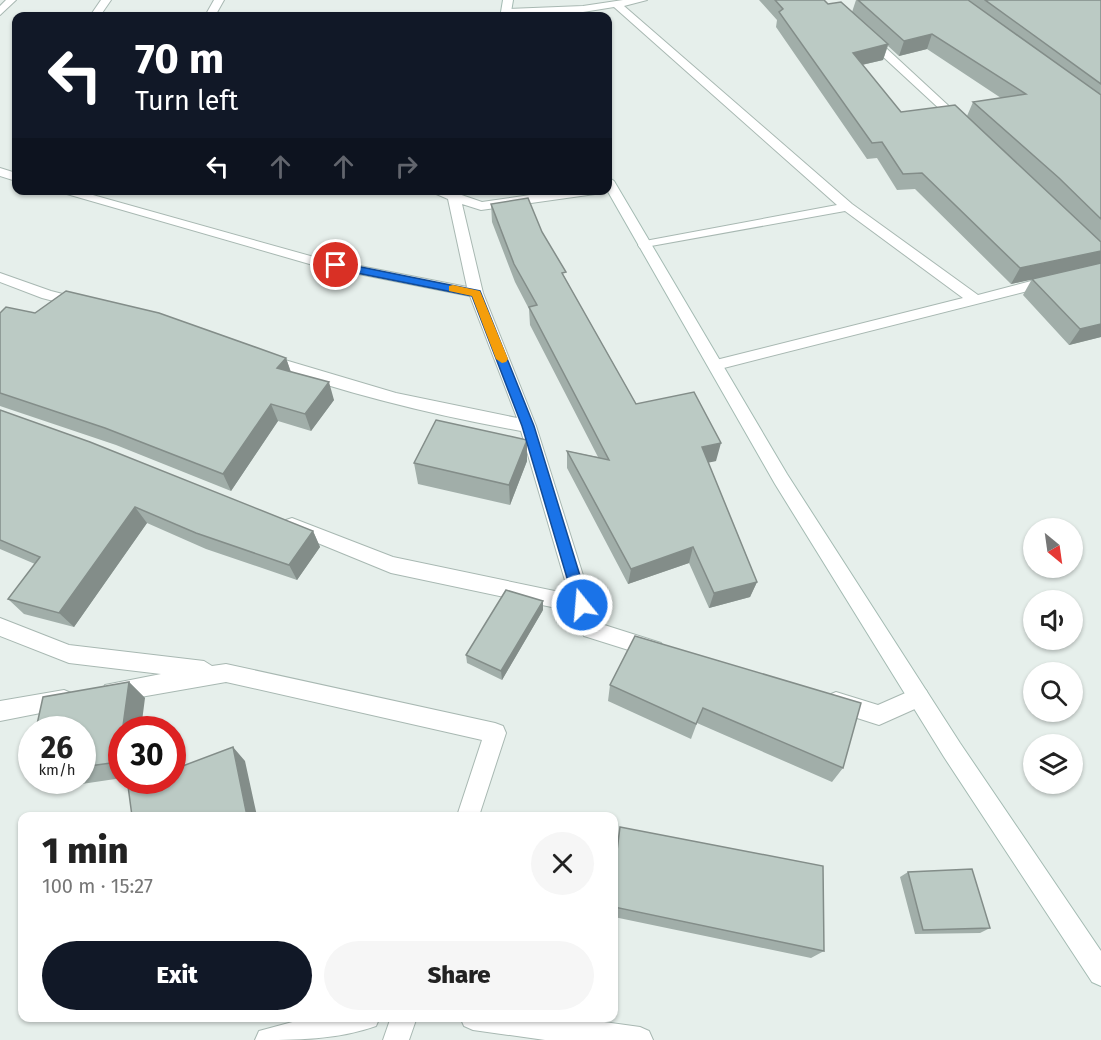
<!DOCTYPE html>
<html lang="en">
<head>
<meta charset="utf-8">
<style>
	body { margin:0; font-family:"Fira Sans",sans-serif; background:#f6f6f6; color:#222; height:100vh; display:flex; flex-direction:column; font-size:22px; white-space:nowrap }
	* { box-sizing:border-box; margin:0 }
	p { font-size:20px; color:#767676 }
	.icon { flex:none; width:33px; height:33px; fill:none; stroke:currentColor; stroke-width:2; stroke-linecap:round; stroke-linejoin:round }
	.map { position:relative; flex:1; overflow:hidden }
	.side { position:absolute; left:18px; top:812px; width:600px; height:210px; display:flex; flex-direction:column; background:#fff; border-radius:12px; box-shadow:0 2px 4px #0004 }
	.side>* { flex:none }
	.top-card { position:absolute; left:12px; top:12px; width:600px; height:183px; border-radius:12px; box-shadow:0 2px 4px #0004; background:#111827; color:#fff; overflow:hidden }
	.needle { width:39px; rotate:151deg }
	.fabs { position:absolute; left:1023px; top:518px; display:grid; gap:12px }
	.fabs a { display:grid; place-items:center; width:60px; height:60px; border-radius:50%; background:#fff; box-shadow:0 2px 4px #0004; font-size:30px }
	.speed { position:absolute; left:18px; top:716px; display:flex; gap:12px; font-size:30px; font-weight:700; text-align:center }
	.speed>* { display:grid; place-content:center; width:78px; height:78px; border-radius:50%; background:#fff; box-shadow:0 2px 4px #0004; line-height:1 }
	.speed small { font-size:15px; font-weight:400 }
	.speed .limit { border:9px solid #d22; background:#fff; color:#111 }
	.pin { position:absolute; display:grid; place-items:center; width:51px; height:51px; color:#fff; margin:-26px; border:3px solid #fff; border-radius:50%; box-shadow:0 2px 6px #0007 }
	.me { position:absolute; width:66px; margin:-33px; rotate:343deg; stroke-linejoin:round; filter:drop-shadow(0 0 4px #0008) }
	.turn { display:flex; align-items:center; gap:21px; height:126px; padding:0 24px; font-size:27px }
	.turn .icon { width:78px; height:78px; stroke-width:2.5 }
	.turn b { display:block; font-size:42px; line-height:51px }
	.lanes { display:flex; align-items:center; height:57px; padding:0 24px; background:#0003; justify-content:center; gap:30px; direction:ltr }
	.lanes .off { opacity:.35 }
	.round { display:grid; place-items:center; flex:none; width:63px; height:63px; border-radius:32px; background:#f6f6f6 }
	.summary { display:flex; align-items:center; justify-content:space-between; height:102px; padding:0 24px }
	h1 { font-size:36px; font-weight:800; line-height:45px }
	.button { display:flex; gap:12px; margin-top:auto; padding:12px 24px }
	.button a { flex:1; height:69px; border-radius:36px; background:#111827; color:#fff; font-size:24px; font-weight:800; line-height:69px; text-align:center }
	.button a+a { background:#f6f6f6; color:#222 }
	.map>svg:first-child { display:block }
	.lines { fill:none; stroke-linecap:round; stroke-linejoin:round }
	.street-casing { stroke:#a8b8b2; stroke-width:2 }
	.secondary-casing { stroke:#a4bbb3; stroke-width:2 }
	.street { fill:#fff; fill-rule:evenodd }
	.secondary { fill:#fff; fill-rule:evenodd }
	.wall { fill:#a1aea9; fill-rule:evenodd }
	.shaded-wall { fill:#838d89 }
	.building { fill:#bbcac4; stroke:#838d89; stroke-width:1.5 }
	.route { fill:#1a73e8; stroke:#114b97; stroke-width:1.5 }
	.slow { fill:#f59e0b }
</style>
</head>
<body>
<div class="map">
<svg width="1101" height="1040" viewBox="0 0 1101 1040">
	<rect width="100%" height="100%" fill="#e6efeb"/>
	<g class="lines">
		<g class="street-casing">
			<path id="street" d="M6,0H16L0,15V6Z
				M101,0H111L100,16H90Z
				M214,0H224L215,16H205Z
				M623,0H647L624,6L852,204L978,295L1050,276L1055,278V284L716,370L711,369L708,365L711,361L716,360L963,298L845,211L640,248L638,245L645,241L837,205L614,7L583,12L506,15L501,12L506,9L583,6Z
				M865,36H873L965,121V125H957L865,40Z
				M0,168L16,173V181L0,176Z
				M53,190H75L314,257L467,287L448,199L427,190H447L482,202L564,190H601L595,194L481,210L462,204L483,293L536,426L598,623L661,643L664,649L661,655L654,658L584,636L575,612L391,573L286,530L283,525L286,520L292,518L393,557L569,594L521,431C433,415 347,394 263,364L260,360L268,355L396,393L517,418L470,296L313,265Z
				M0,273L51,291L86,300L88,303L81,308L42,298L0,282Z
				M0,618L69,645L204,661L212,666L226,664L495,723L503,726L506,733L479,816H457L482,740L226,682L112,702L105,699L102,692L105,685L161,674L69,663L0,636Z
				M919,687L926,690L929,697L926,704L879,725L829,709L826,702L829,695L836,692L878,705Z
				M64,690L71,693L74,700L71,707L0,721V701Z
				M311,1017H380L376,1026C337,1040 296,1040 255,1040L259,1031Z
				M391,1017H417L409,1040H383Z
				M460,1017H568L640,1027L649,1031L653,1040H545L473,1030L464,1026Z"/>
		</g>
		<g class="secondary-casing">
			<path id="secondary" d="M503,0H513L511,12L514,16H504L501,12Z
				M608,177L614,181L787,474L960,743L1101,951V986L1092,982L944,757L775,484L607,190Z"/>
		</g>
		<use href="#street" class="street"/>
		<use href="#secondary" class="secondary"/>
	</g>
	<path class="wall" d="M759,0H824L828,4L852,12L856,0H1101V337L1069,345L1023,295L1032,279L1011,284L915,189L897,190L877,158L867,159L776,27L777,20ZM888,46L899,56L927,49L1001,98L973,102L967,116L901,112L862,65L883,60Z
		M491,204L542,232L566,280L636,404L716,461L708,462L757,582L750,597L709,608L689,563L628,584L567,468V451L598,457L530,325L529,309L515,282L492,222Z
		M0,313L286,358L291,372L334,400L311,431L278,421L231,491L116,445L0,406Z
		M0,410L313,531L320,547L297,580L206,549L147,523L74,627L24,614L8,599L35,564L0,549Z
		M527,461L510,505L418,484L414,463Z
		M543,610L502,680L467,663L466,655Z
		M635,636L843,768L832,782L697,723L691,739L608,701L610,685Z
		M129,682L145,698L122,729V778L48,789L33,780H82V729Z
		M620,827L824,951L811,958L614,917V867L618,839Z
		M908,872L990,928L980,933L915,934L900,877Z"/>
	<path class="shaded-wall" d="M932,34L927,49L899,56L904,41Z
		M888,44L883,60L848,68L853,53Z
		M1101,251V265L1011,284L1020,268Z
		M1101,324V337L1069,345L1080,329Z
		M286,358L292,376L277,368Z
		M329,382L334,400L311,431L305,414Z
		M271,404L278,421L231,491L223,474Z
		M527,440V461L510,505L509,485Z
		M721,443L716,461L698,465L702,447Z
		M135,507L147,523L74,627L59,613Z
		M313,531L320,547L297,580L289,565Z
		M693,547L689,563L628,584L631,569Z
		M757,582L750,597L709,608L714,593Z
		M543,601V610L502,680L501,671Z
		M129,682L145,698L141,729H122Z
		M122,734V765L118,762Z
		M233,747L245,761L257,816H247Z"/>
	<path class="building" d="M775,0H824L828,4L841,2L888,44L853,53L901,112L955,105L1101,242V251L1020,268L922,173L903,174L882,142L872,143L779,12L783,9Z
		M858,0H968L1101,95V219L1059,178L973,102L1026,94L932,34L904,41Z
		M985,0H1101V84Z
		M528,198L542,232L566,272L562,273L636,404L694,392L721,443L702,447L757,582L714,593L693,547L631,569L567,451L609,460L529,307L537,305L514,264L491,204Z
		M1101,263V324L1080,329L1032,279Z
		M66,291L159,313L286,358L277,368L329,382L305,414L271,404L223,474L105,428L0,393V313L6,307L35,313Z
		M0,410L90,442L313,531L289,565L196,533L135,507L59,613L8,599L40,557L0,540Z
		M436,420L527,440L509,485L414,463Z
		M506,590L543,601L501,671L466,655Z
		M635,636L861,703L843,768L703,708L696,724L610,685Z
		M129,682L118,762L82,767V729H36L43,697Z
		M233,747L247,816H132L128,786L145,780H172V770Z
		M32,753V775L27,776Z
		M620,827L823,866L824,951L614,907V875Z
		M972,869L990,928L923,930L908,872Z"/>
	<path class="route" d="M336,262L480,291L534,426L589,605L587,609L582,611L575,605L522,426L472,296L332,268L331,265Z"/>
	<path class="slow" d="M453,285L480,291L508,359L506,362L502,363L496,359L472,296L449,291V286Z"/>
</svg>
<div class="fabs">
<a><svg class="needle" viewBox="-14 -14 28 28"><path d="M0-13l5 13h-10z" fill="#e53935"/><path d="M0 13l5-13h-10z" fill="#767676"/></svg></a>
<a><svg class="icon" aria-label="sound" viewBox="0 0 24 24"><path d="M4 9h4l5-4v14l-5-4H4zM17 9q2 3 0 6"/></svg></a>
<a><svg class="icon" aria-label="search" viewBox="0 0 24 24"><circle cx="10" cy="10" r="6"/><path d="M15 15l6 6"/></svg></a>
<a><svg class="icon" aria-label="layers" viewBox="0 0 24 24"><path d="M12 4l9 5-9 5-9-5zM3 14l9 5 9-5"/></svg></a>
</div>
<div class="speed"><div>26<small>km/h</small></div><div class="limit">30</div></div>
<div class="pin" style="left:336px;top:265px;background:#d93025"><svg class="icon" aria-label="arrive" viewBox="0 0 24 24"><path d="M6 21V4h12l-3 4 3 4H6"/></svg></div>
<svg class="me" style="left:582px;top:605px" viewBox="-20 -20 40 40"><circle r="17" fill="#1a73e8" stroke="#fff" stroke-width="3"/><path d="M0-11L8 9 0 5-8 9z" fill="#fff"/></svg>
<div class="top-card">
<div class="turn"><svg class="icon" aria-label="left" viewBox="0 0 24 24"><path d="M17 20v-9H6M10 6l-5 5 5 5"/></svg><div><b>70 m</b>Turn left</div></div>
<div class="lanes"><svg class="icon" aria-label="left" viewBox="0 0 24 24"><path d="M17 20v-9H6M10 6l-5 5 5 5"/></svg><svg class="icon off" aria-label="ahead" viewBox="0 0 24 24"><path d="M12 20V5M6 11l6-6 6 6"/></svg><svg class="icon off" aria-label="ahead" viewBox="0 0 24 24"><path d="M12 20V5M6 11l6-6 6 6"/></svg><svg class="icon off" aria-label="right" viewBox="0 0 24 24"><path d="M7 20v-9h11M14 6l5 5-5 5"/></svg></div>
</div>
<section class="side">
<div class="summary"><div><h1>1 min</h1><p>100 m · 15:27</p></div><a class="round"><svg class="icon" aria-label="close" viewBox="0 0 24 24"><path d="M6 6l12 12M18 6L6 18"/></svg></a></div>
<div class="button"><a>Exit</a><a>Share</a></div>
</section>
</div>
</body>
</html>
